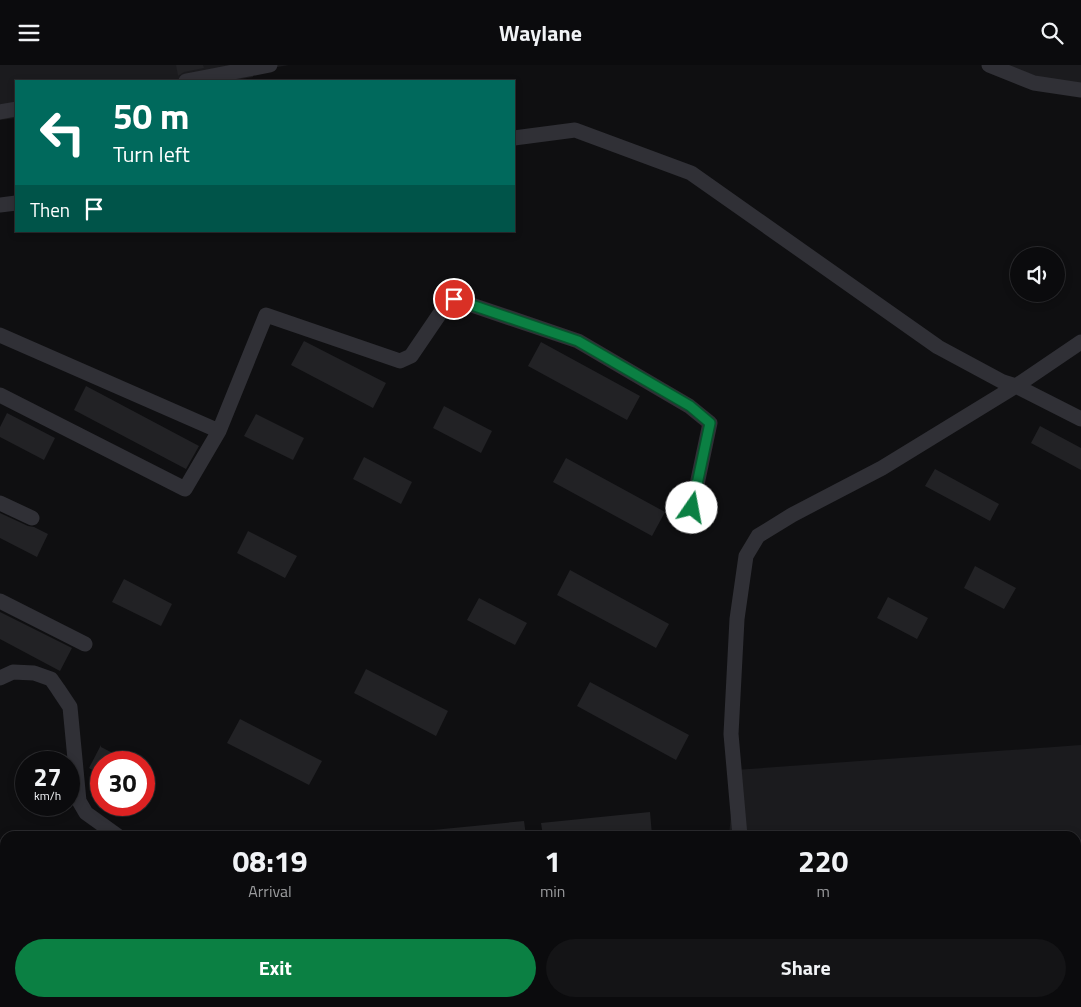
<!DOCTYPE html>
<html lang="en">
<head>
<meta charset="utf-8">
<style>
	body { margin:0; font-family:"Titillium Web",sans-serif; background:#141416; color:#f1f3f6; height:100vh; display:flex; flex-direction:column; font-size:19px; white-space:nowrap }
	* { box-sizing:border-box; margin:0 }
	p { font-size:16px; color:#9a9b9d }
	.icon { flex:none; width:28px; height:28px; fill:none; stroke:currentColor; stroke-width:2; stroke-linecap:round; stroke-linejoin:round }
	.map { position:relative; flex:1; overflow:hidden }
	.side { position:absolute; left:0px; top:766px; width:1081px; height:176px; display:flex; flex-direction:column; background:#0b0b0d; border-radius:15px 15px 0 0; box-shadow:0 2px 8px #0003,0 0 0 1px #2b2b2e }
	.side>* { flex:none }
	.hud { position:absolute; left:15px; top:15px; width:500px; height:152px; border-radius:0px; box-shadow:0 2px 8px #0003,0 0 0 1px #2b2b2e; background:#00695c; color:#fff; overflow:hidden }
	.fabs { position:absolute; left:1010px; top:182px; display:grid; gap:10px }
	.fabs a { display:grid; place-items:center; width:55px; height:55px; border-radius:50%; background:#0b0b0d; box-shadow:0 2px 8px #0003,0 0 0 1px #2b2b2e; font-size:25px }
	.speed { position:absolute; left:15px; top:686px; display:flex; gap:10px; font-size:25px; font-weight:700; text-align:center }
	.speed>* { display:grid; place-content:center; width:65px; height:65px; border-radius:50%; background:#0b0b0d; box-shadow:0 2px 8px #0003,0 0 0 1px #2b2b2e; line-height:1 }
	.speed small { font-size:12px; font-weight:400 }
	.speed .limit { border:8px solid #d22; background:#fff; color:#111 }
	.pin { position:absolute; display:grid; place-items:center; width:42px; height:42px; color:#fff; margin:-21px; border:2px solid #fff; border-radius:50%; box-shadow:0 1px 5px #0007 }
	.me { position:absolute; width:55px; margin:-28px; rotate:12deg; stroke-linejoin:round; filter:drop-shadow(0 0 4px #0008) }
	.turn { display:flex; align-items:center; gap:18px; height:105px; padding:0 15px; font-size:22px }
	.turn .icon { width:65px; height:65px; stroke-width:2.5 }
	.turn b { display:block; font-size:35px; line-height:42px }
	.then { display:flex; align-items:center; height:48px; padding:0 15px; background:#0003; gap:10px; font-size:19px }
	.eta { display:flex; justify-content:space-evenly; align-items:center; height:85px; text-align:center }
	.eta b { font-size:30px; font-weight:700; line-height:35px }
	.button { display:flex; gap:10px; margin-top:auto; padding:10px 15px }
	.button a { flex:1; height:58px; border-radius:30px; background:#0b8043; color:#fff; font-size:20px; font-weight:700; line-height:58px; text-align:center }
	.button a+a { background:#141416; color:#f1f3f6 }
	header { display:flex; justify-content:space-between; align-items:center; height:65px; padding:0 15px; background:#0b0b0d; font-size:22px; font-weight:700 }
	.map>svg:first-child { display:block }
	.built { fill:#1b1b1e }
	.building { fill:#222225 }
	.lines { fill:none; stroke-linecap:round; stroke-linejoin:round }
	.minor { stroke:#303036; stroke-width:15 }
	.route-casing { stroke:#07532c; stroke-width:12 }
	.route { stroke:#0b8043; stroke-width:9 }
</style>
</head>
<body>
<header><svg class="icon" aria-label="menu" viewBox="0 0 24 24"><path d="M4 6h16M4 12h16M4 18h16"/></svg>Waylane<svg class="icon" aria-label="search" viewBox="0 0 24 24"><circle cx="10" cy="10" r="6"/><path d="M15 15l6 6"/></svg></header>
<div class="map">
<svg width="1081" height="942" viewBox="0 0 1081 942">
	<rect width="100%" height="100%" fill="#0f0f11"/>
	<path class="built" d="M0,0H289L254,6L253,12L230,16H16V53L0,55Z
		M1004,0H1081V20L1054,17Z
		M1081,680V942H1053V938H1076V771H729L735,705Z"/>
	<path class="building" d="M176,0H203L204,3L184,7L178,11Z
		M304,276L386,318L373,343L291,300Z
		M541,277L640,331L627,355L528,301Z
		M86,321L199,381L186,404L74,345Z
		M444,341L492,366L481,388L433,363Z
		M7,348L55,373L44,395L0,372V362Z
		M256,349L304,373L293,395L244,371Z
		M1040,361L1081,383V405L1031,378Z
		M364,392L412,417L401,439L353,414Z
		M566,393L665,447L652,471L553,417Z
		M935,404L999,439L990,456L925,421Z
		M0,448L28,461L34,462L48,469L37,492L0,473Z
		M248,466L297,491L285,513L237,488Z
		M975,501L1016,523L1004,544L964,523Z
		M570,505L669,559L656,583L557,530Z
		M124,514L172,539L161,561L112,537Z
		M888,532L928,553L917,574L877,553Z
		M479,533L527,558L515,580L467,555Z
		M0,547L72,583L60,606L0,574Z
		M366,604L448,646L436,671L354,628Z
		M590,617L689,670L676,695L577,641Z
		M240,654L322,696L309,720L227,678Z
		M101,680V682L132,698H101V710L89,703Z
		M650,747L652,770L637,771H543L541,758Z
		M524,756L526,771H433V765Z"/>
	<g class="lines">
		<path class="minor" d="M989,0L1034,18L1081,25
			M186,16L270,0
			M0,47L16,44
			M514,73L575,65L691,108L938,282L1003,317L1016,321L1081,354
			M0,140L16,138
			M0,270L219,366L266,250L400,296L411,291L443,244L454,234L578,276L689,341L710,358L692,443
			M0,330L185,424L219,366
			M0,438L32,453
			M0,536L85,579
			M0,613L13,607L34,608L51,614L58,624L70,642L79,736L86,748L118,771
			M740,771L731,669L737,554L746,491L758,471L792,450L882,403L1016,321L1081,277
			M1035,938V942"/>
	</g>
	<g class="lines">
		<g class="route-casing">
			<path id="route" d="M454,234L578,276L690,341L710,358L692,443"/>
		</g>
		<use href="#route" class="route"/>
	</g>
</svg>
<div class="fabs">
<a><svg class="icon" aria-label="sound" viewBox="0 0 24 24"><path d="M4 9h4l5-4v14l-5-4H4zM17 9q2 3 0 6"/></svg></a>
</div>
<div class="speed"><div>27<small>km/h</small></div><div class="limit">30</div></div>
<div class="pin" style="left:454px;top:234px;background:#d93025"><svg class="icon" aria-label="arrive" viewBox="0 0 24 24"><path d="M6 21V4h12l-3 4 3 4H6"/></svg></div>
<svg class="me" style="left:692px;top:443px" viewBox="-20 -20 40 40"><circle r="19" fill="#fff"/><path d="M0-13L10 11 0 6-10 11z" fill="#0b8043"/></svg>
<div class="hud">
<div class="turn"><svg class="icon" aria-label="left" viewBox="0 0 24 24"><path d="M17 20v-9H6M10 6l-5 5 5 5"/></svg><div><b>50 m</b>Turn left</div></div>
<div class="then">Then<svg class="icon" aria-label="arrive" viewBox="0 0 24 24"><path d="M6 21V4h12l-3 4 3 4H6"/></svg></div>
</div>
<section class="side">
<div class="eta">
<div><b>08:19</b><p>Arrival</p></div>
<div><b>1</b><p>min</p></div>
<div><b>220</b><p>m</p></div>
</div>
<div class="button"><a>Exit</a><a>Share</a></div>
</section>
</div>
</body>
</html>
